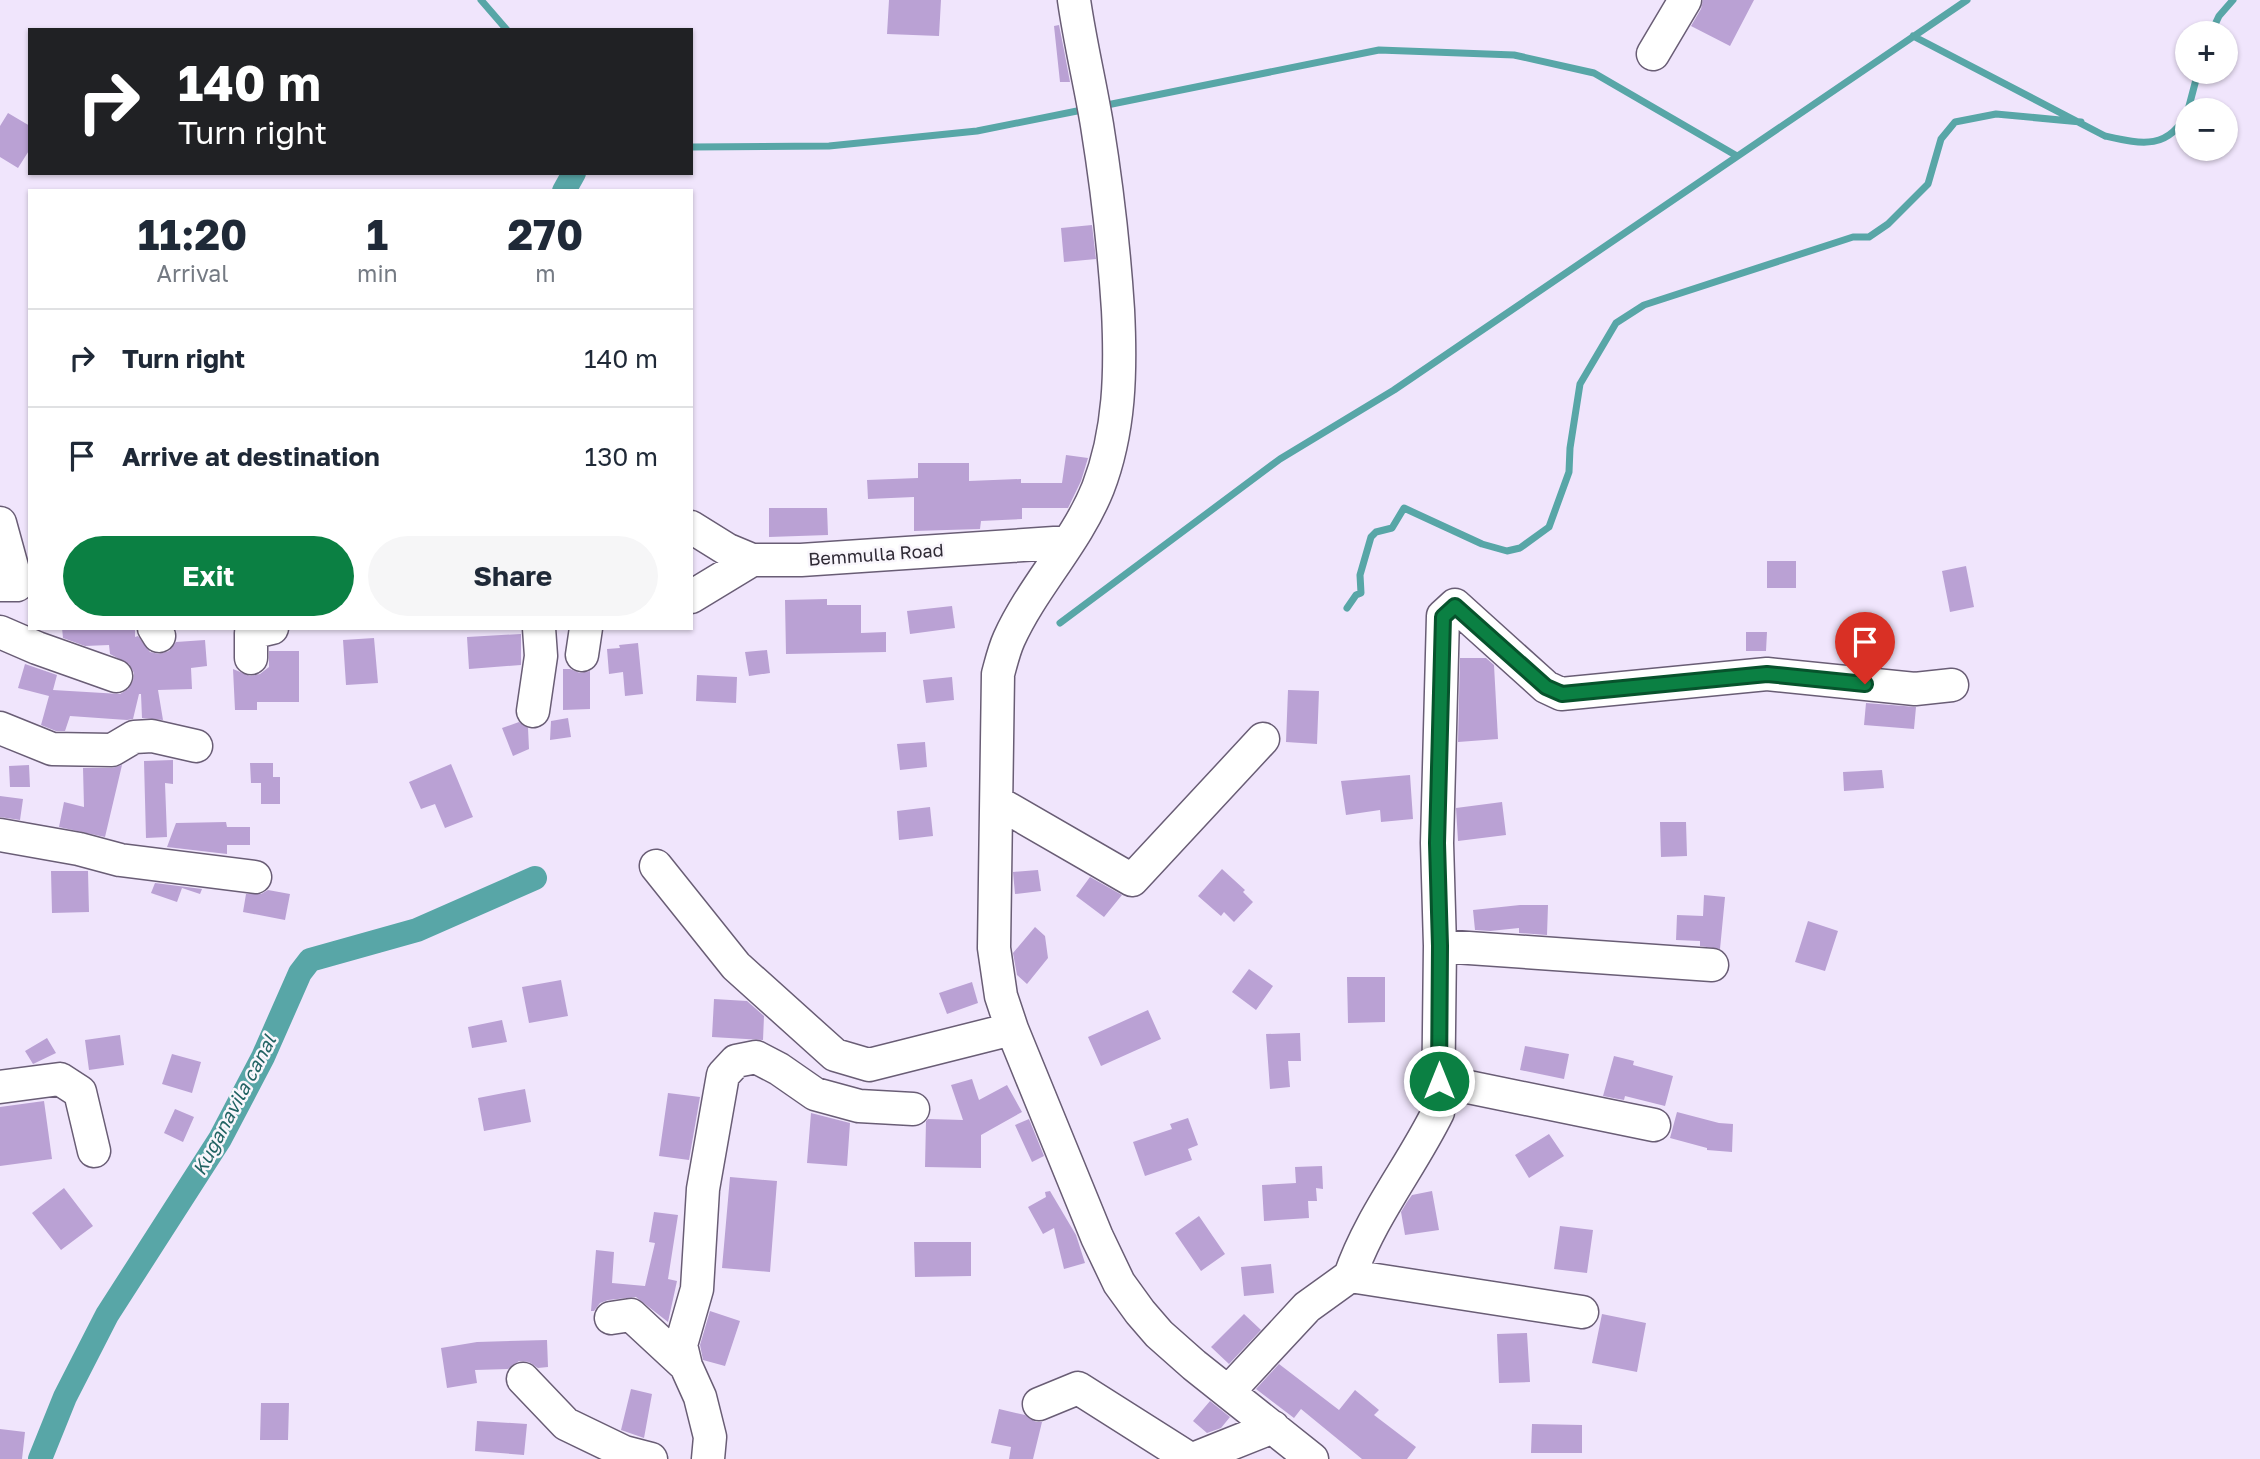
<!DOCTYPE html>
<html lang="en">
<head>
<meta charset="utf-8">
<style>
	body { margin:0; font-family:"Golos Text",sans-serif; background:#f6f6f7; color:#1f2937; height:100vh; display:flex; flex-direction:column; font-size:26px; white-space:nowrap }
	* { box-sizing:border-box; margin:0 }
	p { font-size:23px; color:#747a83 }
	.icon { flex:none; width:38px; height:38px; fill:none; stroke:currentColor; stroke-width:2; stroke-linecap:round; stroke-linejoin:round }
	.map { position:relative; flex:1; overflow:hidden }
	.side { position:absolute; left:28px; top:189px; width:665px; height:441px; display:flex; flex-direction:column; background:#fff; border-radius:0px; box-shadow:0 2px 5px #0004 }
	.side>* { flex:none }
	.hud { position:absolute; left:28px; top:28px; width:665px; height:147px; border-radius:0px; box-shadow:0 2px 5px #0004; background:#202124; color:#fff; overflow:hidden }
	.tools { position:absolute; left:2175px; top:21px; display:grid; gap:14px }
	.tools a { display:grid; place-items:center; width:63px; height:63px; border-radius:50%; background:#fff; box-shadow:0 2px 5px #0004; font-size:35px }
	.pin { position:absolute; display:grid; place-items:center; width:60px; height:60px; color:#fff; margin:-72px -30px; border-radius:50% 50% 50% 0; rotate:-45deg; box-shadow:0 0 7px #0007 }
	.pin .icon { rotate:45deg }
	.me { position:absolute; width:77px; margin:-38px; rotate:0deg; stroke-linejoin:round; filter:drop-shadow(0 0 5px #0008) }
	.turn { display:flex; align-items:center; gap:24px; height:147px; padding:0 35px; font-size:32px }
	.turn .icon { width:91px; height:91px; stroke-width:2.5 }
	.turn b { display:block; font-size:49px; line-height:60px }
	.eta { display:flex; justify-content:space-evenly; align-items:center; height:119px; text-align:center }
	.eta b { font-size:42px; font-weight:700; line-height:49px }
	.primary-button { display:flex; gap:14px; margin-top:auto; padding:14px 35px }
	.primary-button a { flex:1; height:80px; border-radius:42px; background:#0b8043; color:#fff; font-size:28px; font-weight:700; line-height:80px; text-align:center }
	.primary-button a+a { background:#f6f6f7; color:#1f2937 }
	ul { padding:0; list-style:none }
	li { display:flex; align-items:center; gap:21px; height:98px; padding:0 35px; border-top:2px solid #e0e1e3 }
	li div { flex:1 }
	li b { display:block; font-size:26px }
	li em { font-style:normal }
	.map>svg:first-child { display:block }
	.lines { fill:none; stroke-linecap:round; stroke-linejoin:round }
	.stream { stroke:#58a6a7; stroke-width:7 }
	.canal { stroke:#58a6a7; stroke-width:24 }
	.building { fill:#baa1d4 }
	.minor-casing { stroke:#695d75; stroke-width:35 }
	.minor { stroke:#fff; stroke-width:32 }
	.route-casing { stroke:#07532c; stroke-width:18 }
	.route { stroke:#0b8043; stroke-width:12 }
	.labels { text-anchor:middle; stroke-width:5; stroke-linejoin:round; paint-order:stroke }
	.street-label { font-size:18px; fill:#2f2a35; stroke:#f9f6fc }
	.water-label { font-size:19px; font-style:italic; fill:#226363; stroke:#f9f6fc }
</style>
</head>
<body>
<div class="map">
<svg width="2260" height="1459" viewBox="0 0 2260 1459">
	<rect width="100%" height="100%" fill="#f0e5fc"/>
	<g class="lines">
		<path class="stream" d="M481,0L507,30
			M2211,33L2219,16L2233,0
			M1913,36L2105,136C2141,144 2169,151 2188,111
			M1102,106L1379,50L1514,55L1594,73L1737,156
			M2188,110L2198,72
			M691,147L829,146L977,131L1087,109
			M1347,608L1356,595L1361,593L1360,575L1371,537L1376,532L1392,528L1404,508L1482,544L1507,551L1520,548L1549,527L1569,472L1570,448L1580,384L1616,323L1644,305L1853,237H1869L1888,224L1928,184L1941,139L1955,122L1996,114L2081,122
			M1060,623L1280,459L1394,390L1967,0"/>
		<path class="canal" d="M564,191L574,173
			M40,1459L65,1397L107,1315L220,1139L263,1057L300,973L310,960L417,930L535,878"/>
	</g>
	<path class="building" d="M889,0H941L939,36L887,34Z
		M1703,0H1754L1730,46L1691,26L1701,9Z
		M1059,25L1064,50L1070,82H1060L1054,26Z
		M8,113L30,126V149L18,168L0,157V126Z
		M1092,225L1096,259L1064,262L1061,228Z
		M1066,455L1088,458L1081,481L1068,508H1022V519L981,521L980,529L914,531V497L868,499L867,480L918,478V463H969V481L1021,479V483H1062Z
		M769,508H827L828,535L769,537Z
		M1767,561H1796V588H1767Z
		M1966,566L1974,607L1950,612L1942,571Z
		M827,599V605H861V633L886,632V652L786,654L785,600Z
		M952,606L955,628L910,634L907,611Z
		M62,628H135V637L138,636L150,652L159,654L169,651L176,642L205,640L207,666L191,668L192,689L158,690L163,720L142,718L141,694H139L133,719L127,720L70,716L65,731H56L41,725L49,696L18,688L25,664L57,675L53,690L120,694L128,689L133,681L134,673L129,664L110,654L109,645L85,646L63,638Z
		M1746,632H1767L1766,651H1746Z
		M521,634V665L469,669L467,637Z
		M374,638L378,683L346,685L343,640Z
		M638,643L643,694L625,696L623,672L609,674L607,649L620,648L619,645Z
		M767,650L770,673L749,676L745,652Z
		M269,651H299V702H257V710H235L233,669L250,676L260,674L269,667Z
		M1460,658H1486L1494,665L1498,739L1458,742Z
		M563,669H570L580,673L590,671V709L563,710Z
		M697,675L737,677L736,703L696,701Z
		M952,677L954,700L926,703L923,680Z
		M1288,690L1319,691L1317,744L1286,742Z
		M1866,703L1916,707L1914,729L1864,725Z
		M568,718L571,737L550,740L551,721Z
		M519,722L528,728L529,749L513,756L502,728Z
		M925,742L927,767L900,770L897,744Z
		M173,760V784L165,783L167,837L146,838L144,761Z
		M250,763H273V777H280V804H261V783H251Z
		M451,764L473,817L445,828L435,804L421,809L409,782Z
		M29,765L30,787H10L9,766Z
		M122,765L105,837L59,827L64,802L84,807L83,768H112Z
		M1882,770L1884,788L1844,791L1843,772Z
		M1410,775L1413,819L1381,822L1380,810L1346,815L1341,781Z
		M0,796L23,799L20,820L0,817Z
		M1502,802L1506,835L1458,841L1456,808Z
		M930,807L933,836L899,840L897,811Z
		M226,822L227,827H250V845H227V854L167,847L176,823Z
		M1660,822H1686L1687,856L1661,857Z
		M1222,869L1245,890L1243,892L1253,902L1234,922L1224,912L1221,916L1198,896Z
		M1038,870L1041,891L1015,894L1013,872Z
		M51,871H88L89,912L52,913Z
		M1090,877L1122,895L1104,917L1076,896Z
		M155,883L202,889L200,894L182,888L177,902L151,893Z
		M268,890L290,894L285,920L243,912L246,894H261Z
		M1704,895L1725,897L1720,949L1700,946V941L1676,940L1677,915L1703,916Z
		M1520,905H1548L1547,935L1519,933V928L1490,931L1475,930L1473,910Z
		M1808,921L1838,931L1825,971L1795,962Z
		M1035,927L1045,936L1048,958L1027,984L1017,975L1013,953Z
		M1249,969L1273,986L1256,1010L1232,992Z
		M1347,977H1385V1022L1348,1023Z
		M561,980L568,1016L529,1023L522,987Z
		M972,982L978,1003L947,1014L939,993Z
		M714,999L747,1001L764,1016L763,1040L712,1037Z
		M1148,1010L1161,1039L1101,1066L1088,1037Z
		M502,1020L507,1042L472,1048L468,1027Z
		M1300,1033L1301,1061H1288L1290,1087L1270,1089L1266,1034Z
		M120,1035L124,1065L89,1070L85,1040Z
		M47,1038L56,1053L33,1064L25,1051Z
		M1525,1046L1569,1054L1564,1079L1520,1070Z
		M172,1054L201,1062L192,1093L162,1084Z
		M1614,1056L1634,1061L1633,1065L1673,1076L1665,1106L1625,1096L1624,1100L1603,1096Z
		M972,1079L979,1100L1007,1085L1022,1112L981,1135V1168L925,1167L926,1121L928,1119L963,1120L951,1085Z
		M525,1089L531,1122L484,1131L478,1098Z
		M668,1093L700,1097L689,1160L659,1156Z
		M44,1101L52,1159L0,1166V1107Z
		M175,1109L194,1117L183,1142L164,1133Z
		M1677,1112L1719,1123L1733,1124L1732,1152L1707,1150V1148L1670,1138Z
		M811,1113L850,1123L847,1166L807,1163Z
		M1188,1118L1198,1145L1188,1149L1192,1160L1145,1176L1133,1142L1172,1129L1170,1124Z
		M1029,1119L1044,1156L1032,1162L1015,1125Z
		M1549,1134L1564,1156L1529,1178L1515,1155Z
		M1322,1166L1323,1189L1316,1188L1317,1201H1308L1309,1218L1264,1221L1262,1185L1296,1183L1295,1167Z
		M730,1177L777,1181L770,1272L722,1268Z
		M64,1188L93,1226L61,1250L32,1213Z
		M1050,1191L1076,1235L1085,1263L1064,1269L1054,1228L1043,1234L1028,1207L1046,1197L1045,1192Z
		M1432,1191L1439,1230L1405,1235L1401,1212L1407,1202L1412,1195Z
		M654,1212L678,1215L668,1279L677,1281L668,1322L636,1297L608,1300L600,1303L594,1311H591L596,1250L614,1252L612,1283L645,1286L655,1243L649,1242Z
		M1199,1216L1225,1254L1201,1271L1175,1233Z
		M1560,1226L1593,1230L1587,1273L1554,1269Z
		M914,1242H971V1276L915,1277Z
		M1271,1264L1274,1293L1244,1296L1241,1267Z
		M710,1311L740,1321L725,1366L703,1360L700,1345Z
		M1244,1314L1261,1330L1229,1364L1211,1347Z
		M1602,1314L1646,1323L1637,1372L1592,1363Z
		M1527,1333L1530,1382L1499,1383L1497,1334Z
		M547,1340L548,1367L538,1368L529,1362L519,1361L508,1369L475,1370L477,1383L447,1388L441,1348L477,1342Z
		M1279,1364L1339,1410L1355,1390L1379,1410L1374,1415L1416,1447L1407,1459H1362L1301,1409L1294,1418L1256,1389Z
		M631,1389L652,1394L644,1438L621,1430Z
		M1210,1401L1230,1417L1221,1428L1207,1433L1193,1421Z
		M261,1403H289L288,1440H260Z
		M999,1409L1025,1415L1036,1422H1042L1033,1459H1009L1011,1447L991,1443Z
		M477,1421L527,1424L524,1455L475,1451Z
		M1532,1424L1582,1425V1453H1531Z
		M0,1429L25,1432L22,1459H0Z"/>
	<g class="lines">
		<g class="minor-casing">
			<path id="minor" d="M1074,0C1080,42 1090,83 1097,125C1107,187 1114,248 1118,310C1121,371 1120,431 1098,488C1076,543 1033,586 1009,639C1004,650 1001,663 998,674L994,948L1001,996L1012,1029L1097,1237L1119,1283L1140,1312L1159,1334L1194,1365L1312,1459
				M1653,54L1685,0
				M0,523L17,585H0
				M691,527L728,550L752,560H801L1069,542
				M691,597L752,560
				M154,628L159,636
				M0,632L37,648L116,676
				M582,655L586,628
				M251,658V633L272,628
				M533,711L541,656L539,628
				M0,728L52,749L112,750L134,737L152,736L196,746
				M997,802L1132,880L1263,739
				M0,835L79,849L120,860L255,877
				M656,866L736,966L835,1055L869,1065L1012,1029
				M1440,946L1712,965
				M1439,1081L1654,1125
				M0,1087L60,1079L80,1092L94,1151
				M1350,1276C1370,1217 1411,1167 1438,1112L1440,946L1437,843L1443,616L1455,605L1546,687L1561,694L1767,674L1915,689L1952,685
				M1350,1276L1582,1312
				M611,1318L631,1315L686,1366
				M523,1379L566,1424L624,1452L651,1459
				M1229,1391L1307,1307L1350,1276
				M1039,1404L1078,1388L1190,1459
				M708,1459L710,1437L700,1397L686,1366L681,1345L697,1289L703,1189L723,1075L736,1061L756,1057L779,1069L815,1094L859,1106L913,1109
				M1193,1459L1273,1427"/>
		</g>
		<use href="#minor" class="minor"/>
	</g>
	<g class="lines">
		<g class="route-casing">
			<path id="route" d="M1439,1081L1440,946L1437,843L1443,617L1455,606L1546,687L1562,694L1767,674L1865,684"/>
		</g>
		<use href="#route" class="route"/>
	</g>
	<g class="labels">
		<g class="street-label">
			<text transform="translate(876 555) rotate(-4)" y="6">Bemmulla Road</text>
		</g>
		<g class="water-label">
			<text transform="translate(234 1105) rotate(-62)" y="7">Kuganavila canal</text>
		</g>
	</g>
</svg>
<div class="tools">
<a>+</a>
<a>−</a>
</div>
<div class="pin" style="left:1865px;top:684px;background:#d93025"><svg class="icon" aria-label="arrive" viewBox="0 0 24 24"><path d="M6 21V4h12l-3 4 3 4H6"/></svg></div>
<svg class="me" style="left:1439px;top:1081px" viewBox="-20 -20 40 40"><circle r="17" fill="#0b8043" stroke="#fff" stroke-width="3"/><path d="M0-11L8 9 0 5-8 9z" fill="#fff"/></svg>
<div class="hud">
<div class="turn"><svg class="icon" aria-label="right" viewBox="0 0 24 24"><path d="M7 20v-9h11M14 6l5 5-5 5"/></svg><div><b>140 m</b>Turn right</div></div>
</div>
<section class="side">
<div class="eta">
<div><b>11:20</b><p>Arrival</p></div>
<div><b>1</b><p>min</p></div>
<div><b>270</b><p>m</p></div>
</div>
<ul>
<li><svg class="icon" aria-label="right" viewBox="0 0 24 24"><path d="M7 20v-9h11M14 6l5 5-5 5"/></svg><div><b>Turn right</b></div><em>140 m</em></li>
<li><svg class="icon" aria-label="arrive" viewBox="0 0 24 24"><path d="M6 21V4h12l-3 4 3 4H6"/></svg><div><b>Arrive at destination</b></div><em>130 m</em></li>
</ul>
<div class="primary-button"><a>Exit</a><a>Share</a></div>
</section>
</div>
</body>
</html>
